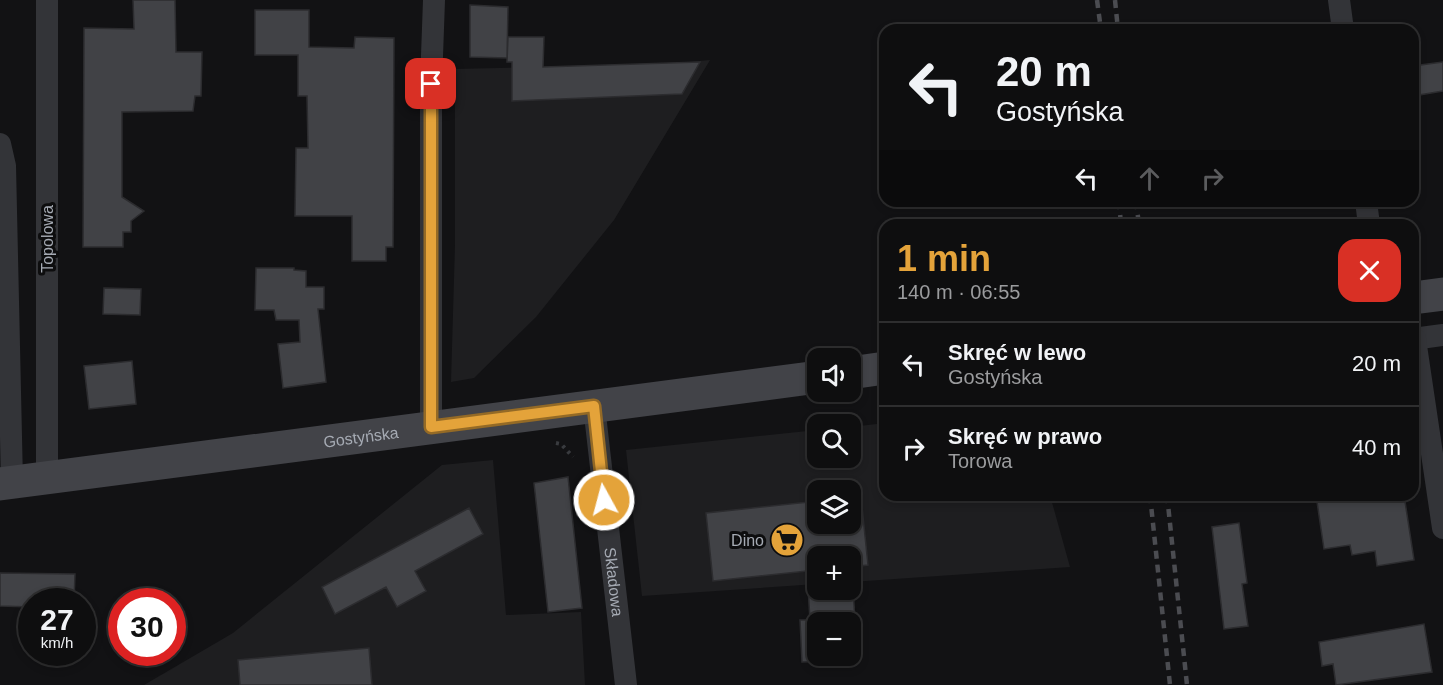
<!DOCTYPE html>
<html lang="pl">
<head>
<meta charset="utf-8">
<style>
	body { margin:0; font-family:Helvetica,sans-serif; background:#171718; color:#f1f3f6; height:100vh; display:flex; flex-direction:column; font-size:22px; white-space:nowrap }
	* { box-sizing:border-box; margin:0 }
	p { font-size:20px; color:#9b9c9e }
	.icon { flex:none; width:33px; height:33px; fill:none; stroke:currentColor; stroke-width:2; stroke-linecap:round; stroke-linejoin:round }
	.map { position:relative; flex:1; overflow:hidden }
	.side { position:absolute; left:879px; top:219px; width:540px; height:282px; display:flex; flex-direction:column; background:#0e0e0f; border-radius:18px; box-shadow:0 3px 9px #0003,0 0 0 2px #2e2e2f }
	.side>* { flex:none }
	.hud { position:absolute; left:879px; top:24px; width:540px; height:183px; border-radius:18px; box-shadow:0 3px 9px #0003,0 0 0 2px #2e2e2f; background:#0e0e0f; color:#f1f3f6; overflow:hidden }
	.fabs { position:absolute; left:807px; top:348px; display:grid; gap:12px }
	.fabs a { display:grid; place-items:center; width:54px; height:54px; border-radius:12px; background:#0e0e0f; box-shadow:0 3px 9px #0003,0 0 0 2px #2e2e2f; font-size:30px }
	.speed { position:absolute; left:18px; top:588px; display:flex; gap:12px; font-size:30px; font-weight:700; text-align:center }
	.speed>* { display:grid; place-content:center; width:78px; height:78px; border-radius:50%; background:#0e0e0f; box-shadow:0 3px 9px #0003,0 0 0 2px #2e2e2f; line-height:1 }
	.speed small { font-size:15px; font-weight:400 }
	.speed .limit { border:9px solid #d22; background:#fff; color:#111 }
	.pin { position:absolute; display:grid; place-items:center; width:51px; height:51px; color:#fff; margin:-26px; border-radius:12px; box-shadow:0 3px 9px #0006 }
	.me { position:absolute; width:66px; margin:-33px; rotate:353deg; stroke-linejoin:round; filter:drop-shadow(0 0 4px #0008) }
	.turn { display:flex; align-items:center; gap:21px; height:126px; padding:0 18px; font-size:27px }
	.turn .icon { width:78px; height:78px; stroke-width:2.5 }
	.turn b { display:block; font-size:42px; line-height:51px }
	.lanes { display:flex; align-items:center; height:57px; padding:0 18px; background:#0003; justify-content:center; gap:30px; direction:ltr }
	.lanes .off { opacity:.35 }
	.round { display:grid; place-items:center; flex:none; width:63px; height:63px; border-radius:18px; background:#171718 }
	.overview { display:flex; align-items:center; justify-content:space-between; height:102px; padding:0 18px }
	h1 { font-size:36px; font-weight:700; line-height:45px; color:#e4a33a }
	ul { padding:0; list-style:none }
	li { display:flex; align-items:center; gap:18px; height:84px; padding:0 18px; border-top:2px solid #2e2e2f }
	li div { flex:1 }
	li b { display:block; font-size:22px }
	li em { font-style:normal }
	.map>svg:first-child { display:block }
	.built { fill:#1e1e20; fill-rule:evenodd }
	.building { fill:#414246; stroke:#2c2c2f; stroke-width:1.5; fill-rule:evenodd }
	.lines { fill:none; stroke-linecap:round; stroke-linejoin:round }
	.path { stroke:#393b3f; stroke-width:4; stroke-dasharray:3 4.5; stroke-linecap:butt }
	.minor { stroke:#333438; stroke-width:22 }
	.secondary { stroke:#424348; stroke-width:33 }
	.rail { stroke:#4b4c51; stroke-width:4.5; stroke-dasharray:8 6; stroke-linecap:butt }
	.route-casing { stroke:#946a26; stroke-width:15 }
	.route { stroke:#e4a33a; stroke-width:10 }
	.labels { text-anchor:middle; stroke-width:6; stroke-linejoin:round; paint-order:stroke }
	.street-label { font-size:16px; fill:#a5aab3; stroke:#0d0d0e }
	.poi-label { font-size:16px; fill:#a5aab3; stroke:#0d0d0e; text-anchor:end }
</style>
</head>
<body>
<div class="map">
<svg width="1443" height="685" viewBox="0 0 1443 685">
	<rect width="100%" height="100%" fill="#121214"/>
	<path class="built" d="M710,60L614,220L536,317L474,378L451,382L455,245V69L667,64Z
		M885,423V495H1050L1070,567L851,582L850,556H818L817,584L642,596L626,450L817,430L818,458H850L851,427ZM818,490H850V524H818Z
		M493,460L506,615L581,612L585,685H144L233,633L442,465Z"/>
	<path class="building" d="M133,0H175L176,52H202L201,96H195L193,111L122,112V197L144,211L131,221V232H123V247H83L84,28L134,29Z
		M470,5L508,7L507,58L470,57Z
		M255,10H309V47L354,48L355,37L394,38L393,247H386V261H352V216H295L296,148H308L307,96H298V55H255Z
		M508,37H544L543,67L700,62L682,94L512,101V62H507Z
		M1443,62V91L1413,96V66Z
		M256,268H294V270L306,271V287H324V309H318L326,382L283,388L278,344L300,342L299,320H276L274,310H255Z
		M104,288L141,289L140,315L103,314Z
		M132,361L136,404L89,409L84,366Z
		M568,477L582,608L548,612L534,483Z
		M1316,495H1404L1414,560L1377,566L1375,551L1352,555L1350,545L1324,549Z
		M861,497L868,565L852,567L857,660L802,662L800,620H810L807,571L713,581L706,513L818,501V524H850V498ZM818,556H850V590H818ZM818,622H850V656H818Z
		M469,508L483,534L415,571L426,591L397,607L386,587L335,614L322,587Z
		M1239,523L1247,583L1242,584L1248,626L1224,629L1212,527Z
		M0,573L75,574L74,602H32V607L0,606Z
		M1424,624L1432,672L1336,685L1333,664L1322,666L1319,642Z
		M369,648L372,685H240L238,660Z"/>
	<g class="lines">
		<path class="path" d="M556,443L561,444L573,457"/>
		<g class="minor">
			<path d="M47,0V478"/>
			<path d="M1339,0L1343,30"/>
			<path d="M0,144L5,166L12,482"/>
			<path d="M1366,201L1369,225"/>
			<path d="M1413,339L1443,335"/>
			<path d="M1415,339L1443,528"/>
			<path id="s1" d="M594,406L626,685"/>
			<path d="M431,427V84L434,0"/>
		</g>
		<g class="secondary">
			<path d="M1413,298L1443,294"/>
			<path d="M850,373L885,368"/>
			<path id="s2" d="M0,484L818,377"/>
		</g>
		<path class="rail" d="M1097,0L1101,30
			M1115,0L1118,30
			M1119,201L1121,225
			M1136,201L1139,225
			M1150,495L1170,685
			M1167,495L1187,685"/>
	</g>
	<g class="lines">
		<g class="route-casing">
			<path id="route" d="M431,84V427L594,406L604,500"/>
		</g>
		<use href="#route" class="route"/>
	</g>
	<defs>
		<g id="supermarket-disc" transform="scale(1.725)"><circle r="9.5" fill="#e4a33a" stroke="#0d0d0e"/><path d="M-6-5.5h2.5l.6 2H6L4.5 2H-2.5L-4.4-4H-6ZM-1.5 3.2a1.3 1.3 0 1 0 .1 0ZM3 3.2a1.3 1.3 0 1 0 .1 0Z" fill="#111"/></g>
	</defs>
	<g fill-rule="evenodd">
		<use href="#supermarket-disc" x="787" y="540"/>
	</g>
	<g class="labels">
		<g class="street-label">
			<text transform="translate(47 239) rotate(-90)" y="6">Topolowa</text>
			<text dy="6" stroke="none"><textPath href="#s2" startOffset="364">Gostyńska</textPath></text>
			<text dy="6" stroke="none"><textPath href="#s1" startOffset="177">Składowa</textPath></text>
		</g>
		<g class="poi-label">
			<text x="764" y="546">Dino</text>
		</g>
	</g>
</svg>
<div class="fabs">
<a><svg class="icon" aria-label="sound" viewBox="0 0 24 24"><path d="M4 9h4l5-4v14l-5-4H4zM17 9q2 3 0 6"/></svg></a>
<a><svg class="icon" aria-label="search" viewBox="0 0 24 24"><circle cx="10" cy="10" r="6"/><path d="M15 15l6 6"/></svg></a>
<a><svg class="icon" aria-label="layers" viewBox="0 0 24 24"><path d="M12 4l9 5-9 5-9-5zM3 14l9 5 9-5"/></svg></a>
<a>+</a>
<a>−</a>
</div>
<div class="speed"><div>27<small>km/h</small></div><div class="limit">30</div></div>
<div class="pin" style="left:431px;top:84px;background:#d93025"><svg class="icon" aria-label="arrive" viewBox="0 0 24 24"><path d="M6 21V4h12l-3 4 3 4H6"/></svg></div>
<svg class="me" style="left:604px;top:500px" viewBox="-20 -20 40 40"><circle r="17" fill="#e4a33a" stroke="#fff" stroke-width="3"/><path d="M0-11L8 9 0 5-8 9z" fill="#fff"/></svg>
<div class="hud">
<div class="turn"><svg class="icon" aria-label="left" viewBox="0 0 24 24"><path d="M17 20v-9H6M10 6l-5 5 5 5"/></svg><div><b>20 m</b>Gostyńska</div></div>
<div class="lanes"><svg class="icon" aria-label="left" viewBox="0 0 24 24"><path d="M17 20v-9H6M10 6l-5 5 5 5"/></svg><svg class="icon off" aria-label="ahead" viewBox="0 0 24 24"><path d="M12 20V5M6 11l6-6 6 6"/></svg><svg class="icon off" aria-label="right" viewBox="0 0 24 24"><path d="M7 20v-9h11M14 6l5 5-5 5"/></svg></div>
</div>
<section class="side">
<div class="overview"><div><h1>1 min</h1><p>140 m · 06:55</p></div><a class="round" style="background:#d93025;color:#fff"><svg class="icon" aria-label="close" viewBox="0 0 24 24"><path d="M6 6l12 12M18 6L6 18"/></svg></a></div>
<ul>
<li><svg class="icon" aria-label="left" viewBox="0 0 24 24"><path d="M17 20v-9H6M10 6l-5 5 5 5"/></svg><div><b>Skręć w lewo</b><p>Gostyńska</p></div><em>20 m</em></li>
<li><svg class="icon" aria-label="right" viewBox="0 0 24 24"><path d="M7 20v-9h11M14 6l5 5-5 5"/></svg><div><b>Skręć w prawo</b><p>Torowa</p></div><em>40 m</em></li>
</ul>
</section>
</div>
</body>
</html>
